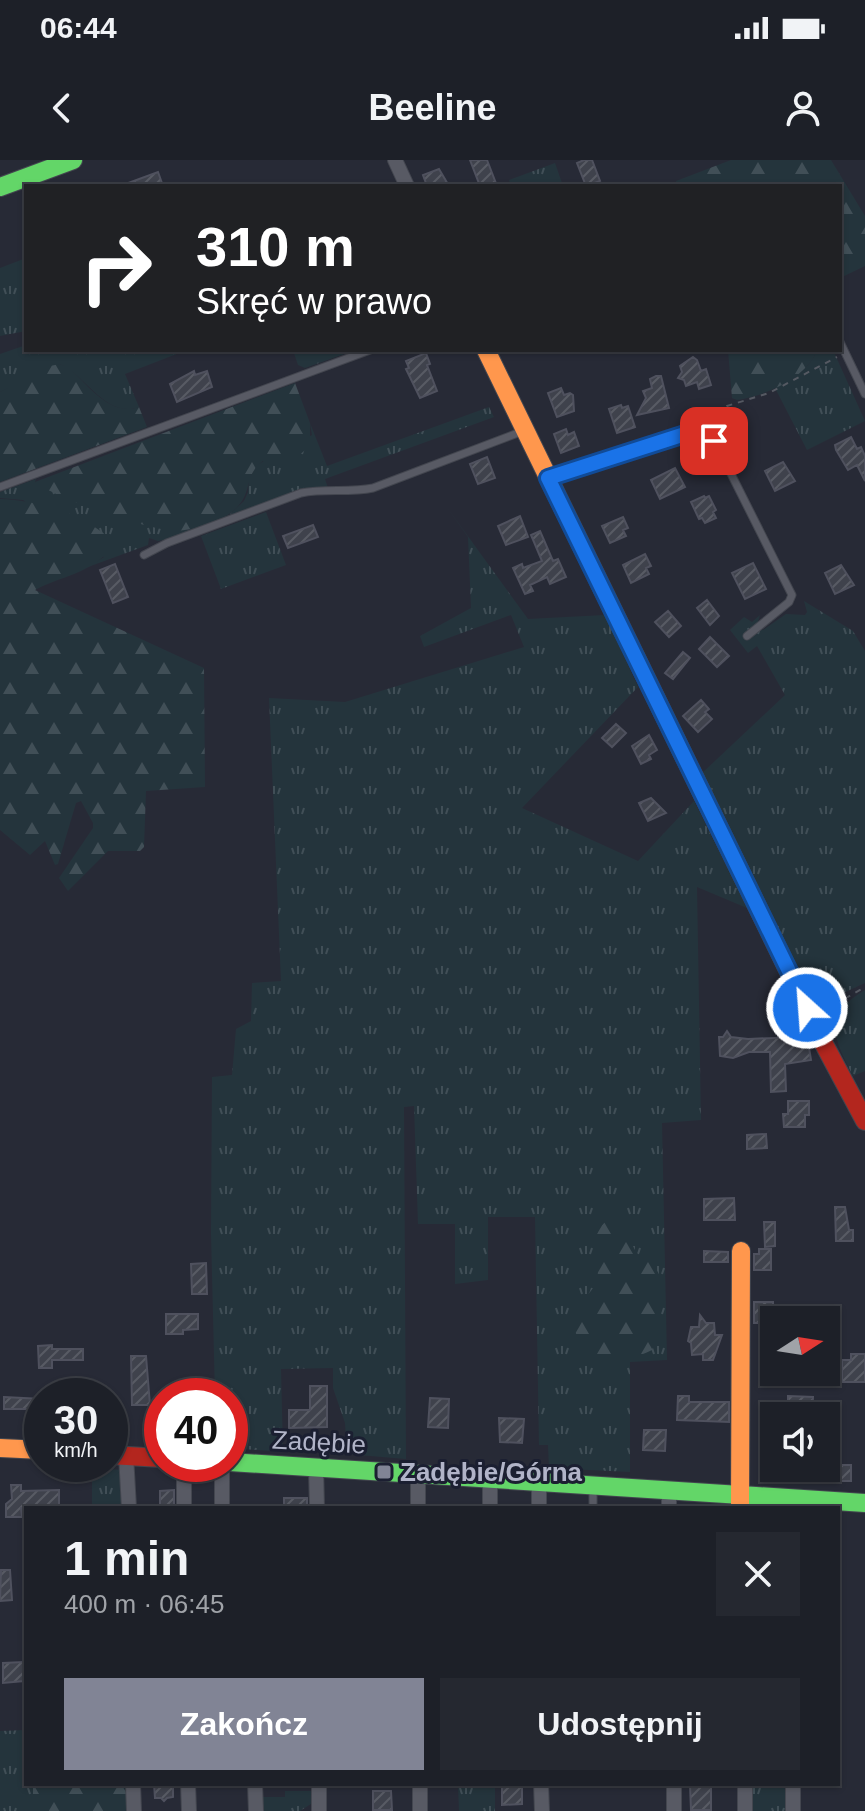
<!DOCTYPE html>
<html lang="pl">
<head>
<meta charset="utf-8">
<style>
	body { margin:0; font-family:Arial,sans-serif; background:#252830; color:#f1f3f6; height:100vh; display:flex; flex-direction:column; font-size:30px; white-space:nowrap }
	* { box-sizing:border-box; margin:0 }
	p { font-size:26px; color:#a0a3a8 }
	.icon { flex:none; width:44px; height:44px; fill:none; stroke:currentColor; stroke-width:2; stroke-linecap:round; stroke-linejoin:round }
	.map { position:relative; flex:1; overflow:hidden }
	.sheet { position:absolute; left:24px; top:1346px; width:816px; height:280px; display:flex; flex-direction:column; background:#1d2028; border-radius:0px; box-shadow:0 2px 6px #0004,0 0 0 2px #3b3e45 }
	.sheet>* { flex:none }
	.guide { position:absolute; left:24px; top:24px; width:818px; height:168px; border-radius:0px; box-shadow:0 2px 6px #0004,0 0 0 2px #3b3e45; background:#202124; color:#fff; overflow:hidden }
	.needle { width:52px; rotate:78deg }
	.controls { position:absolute; left:760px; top:1146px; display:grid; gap:16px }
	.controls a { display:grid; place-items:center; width:80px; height:80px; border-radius:0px; background:#1d2028; box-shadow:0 2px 6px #0004,0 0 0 2px #3b3e45; font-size:40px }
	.speed { position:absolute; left:24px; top:1218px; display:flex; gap:16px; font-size:40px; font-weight:700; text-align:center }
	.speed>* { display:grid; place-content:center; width:104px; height:104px; border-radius:50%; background:#1d2028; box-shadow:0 2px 6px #0004,0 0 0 2px #3b3e45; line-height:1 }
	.speed small { font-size:20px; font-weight:400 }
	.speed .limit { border:12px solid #d22; background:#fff; color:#111 }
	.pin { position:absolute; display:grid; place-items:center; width:68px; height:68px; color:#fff; margin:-34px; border-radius:16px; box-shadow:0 4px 12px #0006 }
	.me { position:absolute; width:88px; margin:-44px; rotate:334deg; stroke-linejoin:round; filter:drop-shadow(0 0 6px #0008) }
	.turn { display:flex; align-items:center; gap:28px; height:168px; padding:0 40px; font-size:36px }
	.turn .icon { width:104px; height:104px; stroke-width:2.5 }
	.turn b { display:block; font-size:56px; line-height:68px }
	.round { display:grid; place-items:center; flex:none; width:84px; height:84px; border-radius:0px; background:#252830 }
	.overview { display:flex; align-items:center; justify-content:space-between; height:136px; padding:0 40px }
	h1 { font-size:48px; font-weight:800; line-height:60px }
	.cta { display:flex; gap:16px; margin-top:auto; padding:16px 40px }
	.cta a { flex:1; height:92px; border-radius:0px; background:#818495; color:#fff; font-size:32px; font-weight:800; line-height:92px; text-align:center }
	.cta a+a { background:#252830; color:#f1f3f6 }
	.status { display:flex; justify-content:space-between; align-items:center; height:56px; padding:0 40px; background:#1d2028; direction:ltr }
	.status svg { height:22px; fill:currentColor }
	header { display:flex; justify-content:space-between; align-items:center; height:104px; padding:0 40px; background:#1d2028; font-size:36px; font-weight:800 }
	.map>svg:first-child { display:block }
	.grass { fill:url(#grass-tufts) }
	.forest { fill:url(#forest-firs) }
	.building { fill:url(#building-hatch); stroke:#4f515e; stroke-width:2 }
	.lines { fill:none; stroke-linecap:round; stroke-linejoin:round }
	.lane-casing { stroke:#43464f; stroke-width:9 }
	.street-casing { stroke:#43464f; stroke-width:16 }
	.fast-casing { stroke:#43464f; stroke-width:20 }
	.slow-casing { stroke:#43464f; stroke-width:20 }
	.jam-casing { stroke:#43464f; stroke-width:20 }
	.path { stroke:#555962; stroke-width:2; stroke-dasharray:6 6; stroke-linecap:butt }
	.lane { stroke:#585a64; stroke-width:7 }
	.street { stroke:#585a64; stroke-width:14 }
	.fast { stroke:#63d668; stroke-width:18 }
	.slow { stroke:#ff974d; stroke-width:18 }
	.jam { stroke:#b3261e; stroke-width:18 }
	.route-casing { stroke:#114b97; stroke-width:20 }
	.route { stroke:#1a73e8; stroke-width:14 }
	.poi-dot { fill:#818495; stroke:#1b1f31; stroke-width:3 }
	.labels { text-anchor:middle; stroke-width:6; stroke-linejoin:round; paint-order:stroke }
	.street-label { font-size:26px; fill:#b1b4c8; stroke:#1b1f31 }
	.poi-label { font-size:26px; font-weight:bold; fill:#b1b4c8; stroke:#1b1f31; text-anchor:start }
</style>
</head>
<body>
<div class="status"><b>06:44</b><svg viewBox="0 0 49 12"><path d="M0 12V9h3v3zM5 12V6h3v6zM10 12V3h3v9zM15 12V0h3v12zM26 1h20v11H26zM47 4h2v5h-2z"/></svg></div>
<header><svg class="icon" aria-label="back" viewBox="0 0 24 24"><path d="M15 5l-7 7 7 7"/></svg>Beeline<svg class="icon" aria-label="person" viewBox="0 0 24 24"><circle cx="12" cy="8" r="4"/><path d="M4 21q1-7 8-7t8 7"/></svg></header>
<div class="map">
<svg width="865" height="1651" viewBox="0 0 865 1651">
	<defs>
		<pattern id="grass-tufts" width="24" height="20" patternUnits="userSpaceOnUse" patternTransform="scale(2)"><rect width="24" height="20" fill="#24343c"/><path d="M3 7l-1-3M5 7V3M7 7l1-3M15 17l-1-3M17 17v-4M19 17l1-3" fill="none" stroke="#414f57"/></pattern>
		<pattern id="forest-firs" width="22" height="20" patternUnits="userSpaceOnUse" patternTransform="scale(2)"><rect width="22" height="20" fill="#24343c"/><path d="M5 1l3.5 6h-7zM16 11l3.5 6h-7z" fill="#414f57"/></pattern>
		<pattern id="building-hatch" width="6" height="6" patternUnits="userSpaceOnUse" patternTransform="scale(2)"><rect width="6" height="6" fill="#3f424c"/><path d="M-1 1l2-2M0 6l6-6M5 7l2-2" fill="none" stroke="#585b64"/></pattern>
	</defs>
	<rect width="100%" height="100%" fill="#272a36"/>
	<path class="grass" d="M555,3L563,26H511L509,20Z
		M26,98V171L0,176V108Z
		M26,185V190H187L125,214L139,247C106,259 87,216 60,204L0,232V194Z
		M817,190H833L865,261L807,290L775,228C791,220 811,208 817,190Z
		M489,247L494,257L325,319L328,328L315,327L297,331L168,379L158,381L149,378L148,385L88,407L104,397L23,340L0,338V332L36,319L35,322L187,370L229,355L244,341L248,332L249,319L257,305L312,275L310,263L327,306Z
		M446,346L528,459L605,455L638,527L522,648L638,701L694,641L747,748L697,727L701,960L662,963L667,1200L630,1202V1312L549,1308L548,1285H539L535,1057H488V1120L455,1124V1064H418L414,946L404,947L406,1299L347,1294L345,1263L333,1228V1208L281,1209L283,1292L230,1288V1236H215L211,1073L212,917L232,915L236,869L251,861L252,823L281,821L269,538L345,542L524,487L511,455L424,487L420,476L471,448L468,377Z
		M266,352L286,405L221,429L201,376Z
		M804,441L853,471L865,491V823L841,834L826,833L829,823L825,818L805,821L699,616L785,535L757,486L748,493L730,470L744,457L752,462L760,455L757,465L763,470L786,454L805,455L807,452Z
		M865,830V911L853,916C834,878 821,856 865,830Z
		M92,1308L123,1310L126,1348H92Z
		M26,1570V1624H35V1651H0V1571Z
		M458,1624H495V1651H459Z
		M750,1624H783L788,1638L789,1651H749Z
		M285,1631H314V1642L300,1651H263L259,1637H285Z"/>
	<path class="forest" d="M731,0H831L865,56V106L840,118V26H678L676,21Z
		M293,190H349L350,192L305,208L298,205Z
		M728,190H817C807,218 765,236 737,240L732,238Z
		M60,204L69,208C88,225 110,257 139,247L147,267L0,322V232L50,206Z
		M295,223L310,263V286L292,301L265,305L263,301C242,316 255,333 232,352C219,362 191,371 174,371C150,370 52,337 35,322Z
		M0,339C37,340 81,353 109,378L110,389C93,413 58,417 35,430L204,508L205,627L146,631L144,687L140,691H108L68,731L59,718L93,668V663L81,641L76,643L58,704L55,705L45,681L30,695L0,670Z
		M616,1056L627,1062C629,1074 631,1089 641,1097C646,1101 652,1103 656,1109C669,1126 659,1171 652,1190C631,1200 616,1201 593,1198C580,1184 566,1166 579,1146C585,1136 594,1130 598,1119C598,1096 585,1068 616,1056Z
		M35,1624H130L131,1651H35Z"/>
	<path class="building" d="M470,0H487L497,26H480Z
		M584,0H592L600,21L586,26L577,3Z
		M439,9L449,26H427L423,15Z
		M158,12L163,26H124L123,25Z
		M426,193L430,204L427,205L437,231L420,238L406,209L409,208L406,201Z
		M693,197L697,200L701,211L706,209L711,225L699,229L697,222L686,226L684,220L678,218L682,212L680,206Z
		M194,211L195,215L207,211L212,227L177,242L170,224Z
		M656,216H661L669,248L637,255L646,238L643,231L652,228L650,219Z
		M561,228L564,235L570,233L573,235L574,251L557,257L548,233Z
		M621,245L622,248L628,246L635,267L617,273L609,249Z
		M566,269L568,275L574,272L579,286L561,293L554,274Z
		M851,277L857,289L861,287L865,296V321L857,305L848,310L836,290L835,285Z
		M487,297L495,318L478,324L470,304Z
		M783,302L795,321L775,331L765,311Z
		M675,308L685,327L660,339L651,320Z
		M704,336L705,338L709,336L716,350L713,352L716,358L705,363L702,358L699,359L691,342Z
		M520,356L528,377L506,385L498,366Z
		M623,357L628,368L623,370L626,376L610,383L602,366Z
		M313,365L318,377L288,388L283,376Z
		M540,371L553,401L558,399L566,417L550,424L547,417L530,425L533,431L525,434L513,408L522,404L523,408L542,401L531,375Z
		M645,394L651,406L646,408L649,414L631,423L623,405Z
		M753,403L766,429L745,439L732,413Z
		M115,404L128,437L113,443L100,410Z
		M841,405L854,425L835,434L825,413Z
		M707,440L719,456L710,465L697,448Z
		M668,451L681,466L669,477L655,462Z
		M710,477L729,496L717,507L699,489Z
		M683,492L690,498L673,519L665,513Z
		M701,540L709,549L705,552L712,559L698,572L683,556Z
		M616,564L626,573L612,587L602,578Z
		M649,575L657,590L649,595L651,599L641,604L632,586Z
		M651,638L666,653L648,661L639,643Z
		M727,871L731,877L748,879L799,877L800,883L808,881L811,900L785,904L786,931L771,932L770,892H749L733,898L720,896L719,877H723Z
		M788,941H809V955H805V967H784L783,954H788Z
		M766,974L767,988L747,989V975Z
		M734,1038L735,1060H704V1039Z
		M835,1047H845L849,1070H853V1081H836Z
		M764,1062H775V1086L765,1087Z
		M759,1089H771V1110H754V1094H759Z
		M704,1091L728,1092V1102H704Z
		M206,1103L207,1134H192L191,1104Z
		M754,1142H773V1168H763V1163H754Z
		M166,1154H198V1169L183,1170V1174H166Z
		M700,1155L706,1163H714L715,1175H722L713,1200H703V1194L692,1195L691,1183L688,1181L691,1167H699Z
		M52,1185V1189H83V1200H52V1208H39L38,1186Z
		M851,1194H865V1222H842V1200H851Z
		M131,1196H146L150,1245H132Z
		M310,1226H327V1267L289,1268V1250H310Z
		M678,1236H689V1242H729V1262L677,1260Z
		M788,1236L813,1237L812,1253L788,1252Z
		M4,1237L42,1239V1249H4Z
		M430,1238L449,1239L448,1268L428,1267Z
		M499,1258L524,1259L522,1283L500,1282Z
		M644,1270H666L665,1291L643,1290Z
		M834,1305H851V1321H834Z
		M11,1325H21V1331L59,1330V1348H21L22,1357H6V1344L12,1339Z
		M174,1330V1347L160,1348V1331Z
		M284,1338H307V1348H284Z
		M1,1410H10L12,1440L0,1441Z
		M24,1502V1521L3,1523V1503Z
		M154,1624H173V1637L167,1638L164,1641L161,1638H155Z
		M690,1625H711V1650H691Z
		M522,1626V1644L502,1645V1627Z
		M373,1631H391L392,1650H373Z"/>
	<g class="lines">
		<g class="lane-casing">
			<path id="lane" d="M840,182L865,234
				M552,316L683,275C697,271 708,273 717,286L792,435L789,442L747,476
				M0,327L370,190
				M144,395L167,383L301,333C325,328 349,333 373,328L523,271
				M593,1327V1348"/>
		</g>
		<g class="street-casing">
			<path id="street" d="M395,0L407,26
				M126,1295L129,1348
				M184,1304V1348
				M222,1304V1348
				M316,1308L317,1348
				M418,1314V1348
				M490,1319V1348
				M539,1322V1348
				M669,1330V1348
				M133,1624L134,1651
				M188,1624L189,1651
				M255,1624L256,1651
				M319,1624V1651
				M420,1624V1651
				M541,1624L542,1651
				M674,1624V1651
				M745,1624V1651
				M793,1624V1651"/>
		</g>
		<g class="fast-casing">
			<path id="fast" d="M0,27L73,0
				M230,1302L865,1343"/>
		</g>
		<g class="slow-casing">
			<path id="slow" d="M486,190L704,637
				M0,1288L42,1290
				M740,1347L741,1091"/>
		</g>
		<g class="jam-casing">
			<path id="jam" d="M704,637L825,886L865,961
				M110,1295L162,1298"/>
		</g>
		<path class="path" d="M716,268L727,246L769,233L837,197
			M821,841L846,838L865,827
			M833,865L838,848L845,839"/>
		<use href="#lane" class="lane"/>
		<use href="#street" class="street"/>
		<use href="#fast" class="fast"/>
		<use href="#slow" class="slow"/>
		<use href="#jam" class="jam"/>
	</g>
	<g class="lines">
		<g class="route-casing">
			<path id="route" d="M714,281L702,274L688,273L548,318L807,848"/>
		</g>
		<use href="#route" class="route"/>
	</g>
	<rect class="poi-dot" x="376" y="1304" width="16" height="16" rx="4"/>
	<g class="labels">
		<g class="street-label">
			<text transform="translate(319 1282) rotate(3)" y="9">Zadębie</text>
		</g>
		<g class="poi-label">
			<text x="400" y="1321">Zadębie/Górna</text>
		</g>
	</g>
</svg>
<div class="controls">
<a><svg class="needle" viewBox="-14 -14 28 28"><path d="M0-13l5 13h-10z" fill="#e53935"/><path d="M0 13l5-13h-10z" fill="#a0a3a8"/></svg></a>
<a><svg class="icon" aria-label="sound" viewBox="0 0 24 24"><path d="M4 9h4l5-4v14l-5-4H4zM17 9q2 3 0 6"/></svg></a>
</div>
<div class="speed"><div>30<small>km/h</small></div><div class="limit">40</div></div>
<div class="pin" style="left:714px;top:281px;background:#d93025"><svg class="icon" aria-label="arrive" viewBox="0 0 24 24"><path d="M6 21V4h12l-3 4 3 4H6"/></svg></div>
<svg class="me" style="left:807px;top:848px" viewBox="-20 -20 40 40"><circle r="17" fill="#1a73e8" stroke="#fff" stroke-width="3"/><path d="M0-11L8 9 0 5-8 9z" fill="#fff"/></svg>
<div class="guide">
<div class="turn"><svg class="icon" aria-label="right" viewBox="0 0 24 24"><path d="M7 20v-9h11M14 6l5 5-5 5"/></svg><div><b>310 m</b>Skręć w prawo</div></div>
</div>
<section class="sheet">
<div class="overview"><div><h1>1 min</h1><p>400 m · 06:45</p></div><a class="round"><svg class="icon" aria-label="close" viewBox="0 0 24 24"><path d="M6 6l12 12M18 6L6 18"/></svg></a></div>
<div class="cta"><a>Zakończ</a><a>Udostępnij</a></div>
</section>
</div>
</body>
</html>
